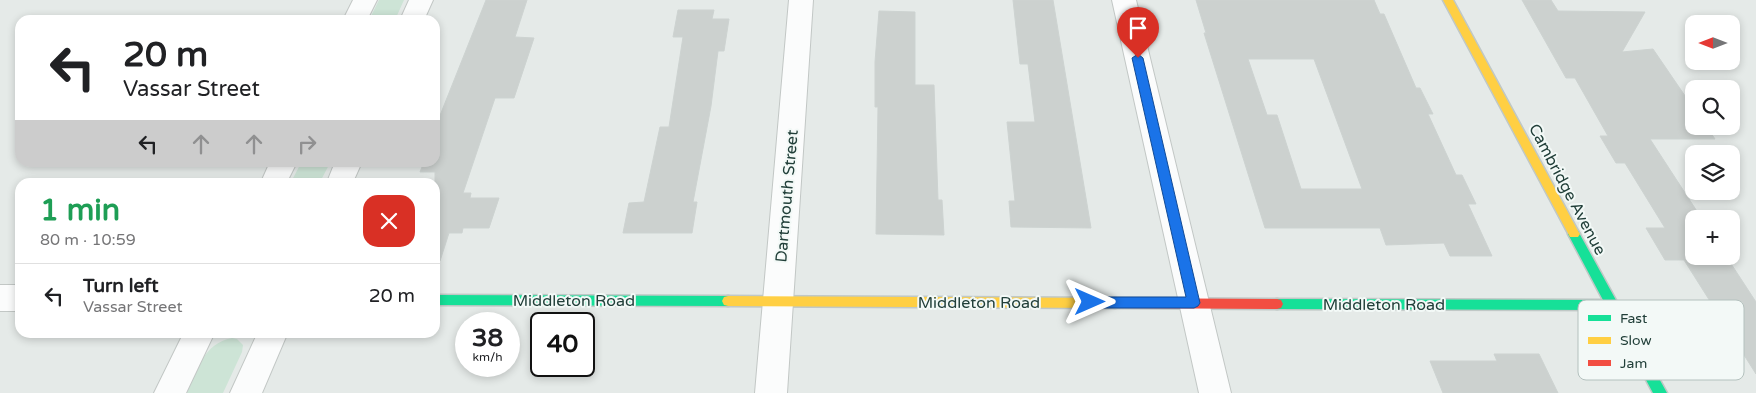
<!DOCTYPE html>
<html lang="en">
<head>
<meta charset="utf-8">
<style>
	body { margin:0; font-family:"Varela Round",sans-serif; background:#f2f2f2; color:#202124; height:100vh; display:flex; flex-direction:column; font-size:19px; white-space:nowrap }
	* { box-sizing:border-box; margin:0 }
	p { font-size:16px; color:#757577 }
	.icon { flex:none; width:28px; height:28px; fill:none; stroke:currentColor; stroke-width:2; stroke-linecap:round; stroke-linejoin:round }
	.map { position:relative; flex:1; overflow:hidden }
	.panel { position:absolute; left:15px; top:178px; width:425px; height:160px; display:flex; flex-direction:column; background:#fff; border-radius:15px; box-shadow:0 2px 8px #0003 }
	.panel>* { flex:none }
	.banner { position:absolute; left:15px; top:15px; width:425px; height:152px; border-radius:15px; box-shadow:0 2px 8px #0003; background:#fff; color:#202124; overflow:hidden }
	.needle { width:32px; rotate:270deg }
	.tools { position:absolute; left:1685px; top:15px; display:grid; gap:10px }
	.tools a { display:grid; place-items:center; width:55px; height:55px; border-radius:10px; background:#fff; box-shadow:0 2px 8px #0003; font-size:25px }
	.speed { position:absolute; left:455px; top:312px; display:flex; gap:10px; font-size:25px; font-weight:700; text-align:center }
	.speed>* { display:grid; place-content:center; width:65px; height:65px; border-radius:50%; background:#fff; box-shadow:0 2px 8px #0003; line-height:1 }
	.speed small { font-size:12px; font-weight:400 }
	.speed .limit { border:2px solid #111; border-radius:8px; background:#fff; color:#111 }
	.pin { position:absolute; display:grid; place-items:center; width:42px; height:42px; color:#fff; margin:-51px -21px; border-radius:50% 50% 50% 0; rotate:-45deg; box-shadow:0 0 5px #0007 }
	.pin .icon { rotate:45deg }
	.me { position:absolute; width:55px; margin:-28px; rotate:90deg; stroke-linejoin:round; filter:drop-shadow(0 0 4px #0008) }
	.turn { display:flex; align-items:center; gap:18px; height:105px; padding:0 25px; font-size:22px }
	.turn .icon { width:65px; height:65px; stroke-width:2.5 }
	.turn b { display:block; font-size:35px; line-height:42px }
	.lanes { display:flex; align-items:center; height:48px; padding:0 25px; background:#0003; justify-content:center; gap:25px; direction:ltr }
	.lanes .off { opacity:.35 }
	.round { display:grid; place-items:center; flex:none; width:52px; height:52px; border-radius:15px; background:#f2f2f2 }
	.headline { display:flex; align-items:center; justify-content:space-between; height:85px; padding:0 25px }
	h1 { font-size:30px; font-weight:800; line-height:38px; color:#1e9e55 }
	ul { padding:0; list-style:none }
	li { display:flex; align-items:center; gap:15px; height:65px; padding:0 25px; border-top:1px solid #e0e0e0 }
	li div { flex:1 }
	li b { display:block; font-size:19px }
	li em { font-style:normal }
	.map>svg:first-child { display:block }
	.green { fill:#cde4d6 }
	.building { fill:#ccd1cf; stroke:#cdd3d1; fill-rule:evenodd }
	.lines { fill:none; stroke-linecap:round; stroke-linejoin:round }
	.street-casing { stroke:#c2c7c5; stroke-width:2 }
	.fast-casing { stroke:#c0c8c6; stroke-width:3 }
	.slow-casing { stroke:#c0c8c6; stroke-width:3 }
	.jam-casing { stroke:#c0c8c6; stroke-width:3 }
	.street { fill:#fbfcfc; fill-rule:evenodd }
	.fast { fill:#16e098; fill-rule:evenodd }
	.slow { fill:#ffcf43; fill-rule:evenodd }
	.jam { fill:#f24e42; fill-rule:evenodd }
	.route { fill:#1a73e8; stroke:#114b97 }
	.labels { text-anchor:middle; stroke-width:4; stroke-linejoin:round; paint-order:stroke }
	.street-label { font-size:16px; fill:#213f39; stroke:#f3f9f7 }
	.key { fill:#f3f9f7; stroke:#b4c1be; stroke-width:1 }
	.key-label { font-size:14px; fill:#213f39 }
</style>
</head>
<body>
<div class="map">
<svg width="1756" height="393" viewBox="0 0 1756 393">
	<rect width="100%" height="100%" fill="#e5eae8"/>
	<path class="green" d="M379,0H404L395,20H369Z
		M301,163V162L330,163L320,182H291Z
		M232,338L237,339L243,345L242,352L223,393H187C198,369 203,344 232,338Z"/>
	<path class="building" d="M486,0H527L515,37L534,38L514,98H495L463,193H471L470,198H499L489,228H463L462,233H449L440,261L435,260V172H420L424,162H435V128Z
		M1013,0H1053L1091,228L1011,227L1009,201H1015L1007,122H1035L1028,64H1020Z
		M1196,0H1374L1380,14H1384L1416,88H1420L1433,114H1428L1456,175H1462L1476,204H1468L1492,256H1450L1444,243L1386,245L1380,228H1265L1204,33H1206ZM1248,59H1314L1362,189H1301L1277,115H1267Z
		M1522,0H1551L1558,11L1645,12L1622,52L1653,49L1694,109V126H1706L1715,139H1650L1702,219H1694V256H1726L1756,302V374L1684,260H1665L1646,228H1665L1625,163H1616L1600,136H1608L1575,78H1566Z
		M678,10H714L712,19H729L724,51H718L711,106L693,202H697L692,233H623L629,203L644,202L660,127H669L683,37H673Z
		M879,11L915,12V85H934L938,200H942L944,235L876,234L878,107H875V62Z
		M1494,354H1539L1558,393H1443L1430,361H1497Z"/>
	<g class="lines">
		<g class="street-casing">
			<path id="street" d="M353,0H377L367,20H343Z
				M409,0H433L424,20H400Z
				M789,0H813L787,393H755Z
				M1112,0H1136L1231,393H1199Z
				M270,162H297L287,182H261Z
				M335,162H362L353,182H327Z
				M0,285H20V311H0Z
				M184,332H215L186,393H154Z
				M258,332H288L262,393H230Z"/>
		</g>
		<g class="fast-casing">
			<path id="fast" d="M1574,229L1578,231L1667,393H1653L1609,310L1277,309L1273,308L1271,304L1273,300L1277,299L1603,300L1568,234L1570,231Z
				M435,295L728,296L732,297L734,301L732,305L728,306L435,305Z"/>
		</g>
		<g class="slow-casing">
			<path id="slow" d="M1443,0H1453L1578,231L1580,234L1578,237H1570Z
				M728,296L1115,298L1119,299L1121,303L1119,307L1115,308L728,306L724,305L722,301L724,297Z"/>
		</g>
		<g class="jam-casing">
			<path id="jam" d="M1115,298L1277,299L1281,300L1283,304L1281,308L1277,309L1115,308L1111,307L1109,303L1111,299Z"/>
		</g>
		<use href="#street" class="street"/>
		<use href="#fast" class="fast"/>
		<use href="#slow" class="slow"/>
		<use href="#jam" class="jam"/>
	</g>
	<path class="route" d="M1138,54L1143,58L1200,303L1198,306L1194,308H1090L1086,306L1084,302L1086,299L1090,297H1186L1132,58Z"/>
	<g class="labels">
		<g class="street-label">
			<text transform="translate(1568 189) rotate(62)" y="6">Cambridge Avenue</text>
			<text transform="translate(786 196) rotate(-85)" y="6">Dartmouth Street</text>
			<text x="574" y="306">Middleton Road</text>
			<text x="979" y="308">Middleton Road</text>
			<text x="1384" y="310">Middleton Road</text>
		</g>
	</g>
	<rect x="1578" y="300" width="166" height="80" rx="8" class="key"/>
	<rect x="1588" y="315" width="23" height="6" fill="#16e098"/>
	<rect x="1588" y="337" width="23" height="7" fill="#ffcf43"/>
	<rect x="1588" y="360" width="23" height="6" fill="#f24e42"/>
	<g class="key-label">
		<text x="1620" y="323">Fast</text>
		<text x="1620" y="345">Slow</text>
		<text x="1620" y="368">Jam</text>
	</g>
</svg>
<div class="tools">
<a><svg class="needle" viewBox="-14 -14 28 28"><path d="M0-13l5 13h-10z" fill="#e53935"/><path d="M0 13l5-13h-10z" fill="#757577"/></svg></a>
<a><svg class="icon" aria-label="search" viewBox="0 0 24 24"><circle cx="10" cy="10" r="6"/><path d="M15 15l6 6"/></svg></a>
<a><svg class="icon" aria-label="layers" viewBox="0 0 24 24"><path d="M12 4l9 5-9 5-9-5zM3 14l9 5 9-5"/></svg></a>
<a>+</a>
</div>
<div class="speed"><div>38<small>km/h</small></div><div class="limit">40</div></div>
<div class="pin" style="left:1138px;top:58px;background:#d93025"><svg class="icon" aria-label="arrive" viewBox="0 0 24 24"><path d="M6 21V4h12l-3 4 3 4H6"/></svg></div>
<svg class="me" style="left:1090px;top:302px" viewBox="-20 -20 40 40"><path d="M0-17L14 15 0 8-14 15z" fill="#1a73e8" stroke="#fff" stroke-width="4"/></svg>
<div class="banner">
<div class="turn"><svg class="icon" aria-label="left" viewBox="0 0 24 24"><path d="M17 20v-9H6M10 6l-5 5 5 5"/></svg><div><b>20 m</b>Vassar Street</div></div>
<div class="lanes"><svg class="icon" aria-label="left" viewBox="0 0 24 24"><path d="M17 20v-9H6M10 6l-5 5 5 5"/></svg><svg class="icon off" aria-label="ahead" viewBox="0 0 24 24"><path d="M12 20V5M6 11l6-6 6 6"/></svg><svg class="icon off" aria-label="ahead" viewBox="0 0 24 24"><path d="M12 20V5M6 11l6-6 6 6"/></svg><svg class="icon off" aria-label="right" viewBox="0 0 24 24"><path d="M7 20v-9h11M14 6l5 5-5 5"/></svg></div>
</div>
<section class="panel">
<div class="headline"><div><h1>1 min</h1><p>80 m · 10:59</p></div><a class="round" style="background:#d93025;color:#fff"><svg class="icon" aria-label="close" viewBox="0 0 24 24"><path d="M6 6l12 12M18 6L6 18"/></svg></a></div>
<ul>
<li><svg class="icon" aria-label="left" viewBox="0 0 24 24"><path d="M17 20v-9H6M10 6l-5 5 5 5"/></svg><div><b>Turn left</b><p>Vassar Street</p></div><em>20 m</em></li>
</ul>
</section>
</div>
</body>
</html>
